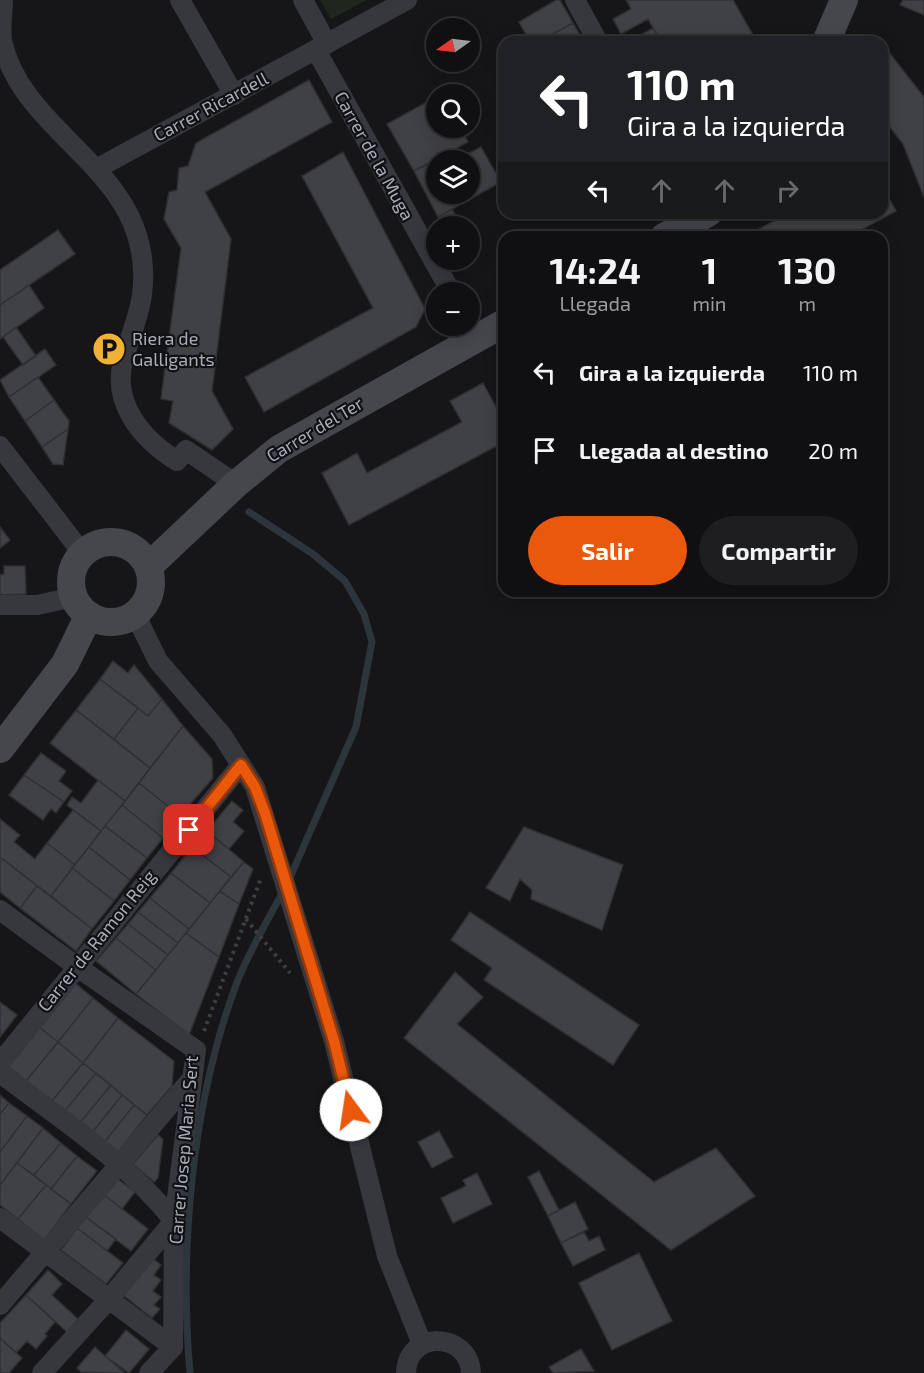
<!DOCTYPE html>
<html lang="es">
<head>
<meta charset="utf-8">
<style>
	body { margin:0; font-family:"Exo 2",sans-serif; background:#1e1e20; color:#f1f3f6; height:100vh; display:flex; flex-direction:column; font-size:22px; white-space:nowrap }
	* { box-sizing:border-box; margin:0 }
	p { font-size:20px; color:#9c9d9f }
	.icon { flex:none; width:33px; height:33px; fill:none; stroke:currentColor; stroke-width:2; stroke-linecap:round; stroke-linejoin:round }
	.map { position:relative; flex:1; overflow:hidden }
	.sheet { position:absolute; left:498px; top:231px; width:390px; height:366px; display:flex; flex-direction:column; background:#101012; border-radius:18px; box-shadow:0 3px 15px #0003,0 0 0 2px #303032 }
	.sheet>* { flex:none }
	.guide { position:absolute; left:498px; top:36px; width:390px; height:183px; border-radius:18px; box-shadow:0 3px 15px #0003,0 0 0 2px #303032; background:#202124; color:#fff; overflow:hidden }
	.needle { width:39px; rotate:256deg }
	.controls { position:absolute; left:426px; top:18px; display:grid; gap:12px }
	.controls a { display:grid; place-items:center; width:54px; height:54px; border-radius:50%; background:#101012; box-shadow:0 3px 15px #0003,0 0 0 2px #303032; font-size:30px }
	.pin { position:absolute; display:grid; place-items:center; width:51px; height:51px; color:#fff; margin:-26px; border-radius:12px; box-shadow:0 3px 9px #0006 }
	.me { position:absolute; width:66px; margin:-33px; rotate:346deg; stroke-linejoin:round; filter:drop-shadow(0 0 4px #0008) }
	.turn { display:flex; align-items:center; gap:21px; height:126px; padding:0 30px; font-size:27px }
	.turn .icon { width:78px; height:78px; stroke-width:2.5 }
	.turn b { display:block; font-size:42px; line-height:51px }
	.lanes { display:flex; align-items:center; height:57px; padding:0 30px; background:#0003; justify-content:center; gap:30px; direction:ltr }
	.lanes .off { opacity:.35 }
	.eta { display:flex; justify-content:space-evenly; align-items:center; height:102px; text-align:center }
	.eta b { font-size:36px; font-weight:700; line-height:42px }
	.action { display:flex; gap:12px; margin-top:auto; padding:12px 30px }
	.action a { flex:1; height:69px; border-radius:36px; background:#ea580c; color:#fff; font-size:24px; font-weight:700; line-height:69px; text-align:center }
	.action a+a { background:#1e1e20; color:#f1f3f6 }
	ul { padding:0; list-style:none }
	li { display:flex; align-items:center; gap:18px; height:78px; padding:0 30px }
	li div { flex:1 }
	li b { display:block; font-size:22px }
	li em { font-style:normal }
	.map>svg:first-child { display:block }
	.green { fill:#1e261f }
	.lines { fill:none; stroke-linecap:round; stroke-linejoin:round }
	.stream { stroke:#2c353c; stroke-width:7 }
	.building { fill:#404145; stroke:#303034; stroke-width:1.5 }
	.path { stroke:#3d3f44; stroke-width:4; stroke-dasharray:3 4.5; stroke-linecap:butt }
	.street { stroke:#37383d; stroke-width:20 }
	.secondary { stroke:#45474d; stroke-width:28 }
	.route-casing { stroke:#983908; stroke-width:15 }
	.route { stroke:#ea580c; stroke-width:10 }
	.labels { text-anchor:middle; stroke-width:4.5; stroke-linejoin:round; paint-order:stroke }
	.street-label { font-size:18px; fill:#a8adb8; stroke:#111113 }
	.poi-label { font-size:18px; fill:#a8adb8; stroke:#111113; text-anchor:start }
</style>
</head>
<body>
<div class="map">
<svg width="924" height="1373" viewBox="0 0 924 1373">
	<rect width="100%" height="100%" fill="#161618"/>
	<path class="green" d="M320,0H367L331,19Z"/>
	<g class="lines">
		<path class="stream" d="M249,512L313,554L345,581L364,614L372,642L356,727L288,882
			M190,1373C179,1247 192,1104 236,985C248,953 267,922 283,891"/>
	</g>
	<path class="building" d="M556,0H560L573,23L538,42H530L519,22Z
		M626,0H733L757,42H661L648,19L621,34L613,19L631,9Z
		M903,0H924V15L900,5Z
		M573,23L584,42H538Z
		M653,28L661,42H633L632,40Z
		M884,46L924,97V197L903,144L882,117V48Z
		M309,80L332,122L205,192L231,239L212,391L233,429L212,450L169,423L173,401L161,399L181,248L164,219L169,192L177,190L179,168L188,166L196,143Z
		M436,97V128H461L468,142L414,171L387,124Z
		M481,147L501,182L438,217L414,171L430,163L436,172V194H470V160H456Z
		M343,152L425,309L416,327L264,412L245,377L373,308L302,176Z
		M882,185L896,211L848,237H744L789,213H882Z
		M452,209L462,226H444L438,217Z
		M58,230L75,254L0,305V270Z
		M470,240L478,256L465,264L463,260H470Z
		M29,285L44,308L0,339V305Z
		M16,327L36,356L23,365L3,337Z
		M45,349L56,365L9,397L0,380Z
		M38,377L54,400L25,421L9,397Z
		M483,383L504,422V442L349,525L322,473L357,453L367,473L462,422L450,401Z
		M54,400L69,421L68,429L42,447L25,421Z
		M68,429L63,465L53,464L42,447Z
		M0,527L10,540L0,548Z
		M4,566H25L26,594L0,595V575L4,574Z
		M113,661L128,673L134,665L162,699L148,716L100,679Z
		M100,679L138,708L114,739L76,710Z
		M162,699L183,726L150,768L114,739L138,708L148,716Z
		M76,710L150,768L125,801L50,743Z
		M183,726L212,759L213,778L180,816L139,783Z
		M41,753L66,771L59,781L72,791L64,802L24,775Z
		M24,775L64,802L56,813L51,809L43,820L9,795Z
		M98,780L125,801L101,831L67,805L72,797L81,803Z
		M139,783L180,816L163,838L122,805Z
		M232,801L243,810L233,822L244,831L229,849L207,831Z
		M122,805L163,838L147,858L105,826Z
		M73,810L101,831L75,865L47,843Z
		M0,819L20,835L14,842L35,859L47,843L75,865L51,896L0,857Z
		M105,826L147,858L130,880L89,847Z
		M524,827L623,865L602,930L531,899L532,890L520,879L510,901L486,888Z
		M207,831L244,862L231,877L192,847Z
		M89,847L130,880L114,901L72,868Z
		M192,847L231,877L210,903L171,873Z
		M0,857L37,886L20,908L0,892Z
		M244,862L253,869L239,904L220,891Z
		M72,868L114,901L92,929L51,896Z
		M171,873L210,903L189,929L150,898Z
		M37,886L92,929L76,951L20,908Z
		M220,891L239,904L219,957L186,933Z
		M150,898L189,929L178,943L138,912Z
		M138,912L178,943L168,955L128,924Z
		M470,912L639,1025L613,1065L484,980L492,968L451,940Z
		M128,924L168,955L156,970L116,938Z
		M186,933L219,957L189,1035L136,994Z
		M116,938L156,970L136,994L96,961Z
		M455,972L483,997L457,1024L654,1182L716,1148L755,1196L671,1250L404,1038Z
		M75,983L93,998L58,1042L39,1027Z
		M93,998L118,1018L83,1063L58,1042Z
		M0,1002L17,1015L0,1037Z
		M118,1018L174,1061L172,1086L147,1115L83,1063Z
		M39,1027L58,1042L26,1081L8,1066Z
		M58,1042L83,1063L51,1102L26,1081Z
		M83,1063L96,1073L64,1112L51,1102Z
		M96,1073L111,1085L79,1124L64,1112Z
		M111,1085L122,1095L91,1134L79,1124Z
		M0,1095L9,1103L0,1114Z
		M122,1095L134,1105L103,1144L91,1134Z
		M9,1103L27,1116L0,1152V1114Z
		M134,1105L147,1115L116,1155L103,1144Z
		M27,1116L43,1128L0,1185V1152Z
		M43,1128L61,1143L34,1175L17,1163Z
		M439,1131L453,1157L432,1168L418,1142Z
		M158,1135L163,1139L158,1178L154,1182L133,1164Z
		M61,1143L77,1156L51,1189L34,1175Z
		M77,1156L97,1171L71,1204L51,1189Z
		M17,1163L46,1185L18,1219L0,1205V1185Z
		M539,1171L559,1210L548,1216L528,1177Z
		M477,1173L492,1204L453,1223L441,1198L466,1186L463,1180Z
		M116,1178L135,1192L122,1209L103,1194Z
		M46,1185L71,1204L44,1240L18,1219Z
		M103,1194L148,1229L131,1251L86,1217Z
		M575,1202L588,1229L561,1243L548,1216Z
		M86,1217L116,1239L107,1251L77,1228Z
		M77,1228L123,1263L106,1284L61,1250Z
		M584,1232L589,1241L599,1236L605,1250L573,1266L561,1243Z
		M639,1253L672,1321L612,1350L579,1283Z
		M152,1258L161,1265L154,1275L161,1280L153,1291L161,1297L154,1305L160,1309L152,1318L123,1295Z
		M48,1270L62,1284L52,1295L78,1319L67,1332L26,1295Z
		M26,1295L55,1322L45,1334L47,1336L36,1349L27,1341L16,1353L0,1338V1323Z
		M126,1330L149,1349L129,1373L105,1356Z
		M0,1338L22,1358L9,1373H0Z
		M95,1347L105,1356L125,1373L81,1372L77,1368Z
		M581,1349L594,1371L553,1373L549,1367Z"/>
	<g class="lines">
		<path class="path" d="M246,919L290,973
			M204,1031L261,878"/>
		<path class="street" d="M3,0C3,13 0,29 2,41C19,118 104,154 133,224C142,246 145,271 142,295C139,317 129,339 123,361C112,404 142,439 177,461L186,450L236,484
			M180,0L234,95
			M303,0L327,44
			M575,0L598,42
			M316,50L451,292
			M96,169L407,0
			M0,446L83,554
			M0,605H37L74,597
			M135,614L158,661L222,735L255,787L334,1041L387,1256L422,1344
			M0,910L76,966L196,1050L174,1221L173,1347
			M0,1063L241,765
			M0,1073C61,1119 126,1161 174,1221L109,1299L42,1373
			M0,1218L173,1347
			M0,1305L190,1081
			M149,1373L173,1347
			M406,1373C407,1330 469,1331 471,1373"/>
		<path class="secondary" d="M826,42L844,0
			M664,237L708,213
			M71 582a40 40 0 1 1 80 0a40 40 0 1 1-80 0Z
			M148,567L236,484L279,449L504,323
			M0,749L65,664L89,615"/>
	</g>
	<g class="lines">
		<g class="route-casing">
			<path id="route" d="M189,830L241,765L255,787L265,813L334,1041L351,1110"/>
		</g>
		<use href="#route" class="route"/>
	</g>
	<defs>
		<g id="parking-disc" transform="scale(1.725)"><circle r="9.5" fill="#f2b134" stroke="#111113"/><path d="M-3.5-5.5H1a3.5 3.5 0 0 1 0 7H-1V5.5H-3.5ZM-1-3.4V-.6H.8a1.4 1.4 0 0 0 0-2.8Z" fill="#111"/></g>
	</defs>
	<g fill-rule="evenodd">
		<use href="#parking-disc" x="109" y="349"/>
	</g>
	<g class="labels">
		<g class="street-label">
			<text transform="translate(211 107) rotate(-28)" y="6">Carrer Ricardell</text>
			<text transform="translate(374 156) rotate(61)" y="6">Carrer de la Muga</text>
			<text transform="translate(315 430) rotate(-31)" y="6">Carrer del Ter</text>
			<text transform="translate(97 941) rotate(-51)" y="6">Carrer de Ramon Reig</text>
			<text transform="translate(184 1150) rotate(-85)" y="6">Carrer Josep Maria Sert</text>
		</g>
		<g class="poi-label">
			<text x="132" y="345">Riera de<tspan x="132" dy="21">Galligants</tspan></text>
		</g>
	</g>
</svg>
<div class="controls">
<a><svg class="needle" viewBox="-14 -14 28 28"><path d="M0-13l5 13h-10z" fill="#e53935"/><path d="M0 13l5-13h-10z" fill="#9c9d9f"/></svg></a>
<a><svg class="icon" aria-label="search" viewBox="0 0 24 24"><circle cx="10" cy="10" r="6"/><path d="M15 15l6 6"/></svg></a>
<a><svg class="icon" aria-label="layers" viewBox="0 0 24 24"><path d="M12 4l9 5-9 5-9-5zM3 14l9 5 9-5"/></svg></a>
<a>+</a>
<a>−</a>
</div>
<div class="pin" style="left:189px;top:830px;background:#d93025"><svg class="icon" aria-label="arrive" viewBox="0 0 24 24"><path d="M6 21V4h12l-3 4 3 4H6"/></svg></div>
<svg class="me" style="left:351px;top:1110px" viewBox="-20 -20 40 40"><circle r="19" fill="#fff"/><path d="M0-13L10 11 0 6-10 11z" fill="#ea580c"/></svg>
<div class="guide">
<div class="turn"><svg class="icon" aria-label="left" viewBox="0 0 24 24"><path d="M17 20v-9H6M10 6l-5 5 5 5"/></svg><div><b>110 m</b>Gira a la izquierda</div></div>
<div class="lanes"><svg class="icon" aria-label="left" viewBox="0 0 24 24"><path d="M17 20v-9H6M10 6l-5 5 5 5"/></svg><svg class="icon off" aria-label="ahead" viewBox="0 0 24 24"><path d="M12 20V5M6 11l6-6 6 6"/></svg><svg class="icon off" aria-label="ahead" viewBox="0 0 24 24"><path d="M12 20V5M6 11l6-6 6 6"/></svg><svg class="icon off" aria-label="right" viewBox="0 0 24 24"><path d="M7 20v-9h11M14 6l5 5-5 5"/></svg></div>
</div>
<section class="sheet">
<div class="eta">
<div><b>14:24</b><p>Llegada</p></div>
<div><b>1</b><p>min</p></div>
<div><b>130</b><p>m</p></div>
</div>
<ul>
<li><svg class="icon" aria-label="left" viewBox="0 0 24 24"><path d="M17 20v-9H6M10 6l-5 5 5 5"/></svg><div><b>Gira a la izquierda</b></div><em>110 m</em></li>
<li><svg class="icon" aria-label="arrive" viewBox="0 0 24 24"><path d="M6 21V4h12l-3 4 3 4H6"/></svg><div><b>Llegada al destino</b></div><em>20 m</em></li>
</ul>
<div class="action"><a>Salir</a><a>Compartir</a></div>
</section>
</div>
</body>
</html>
